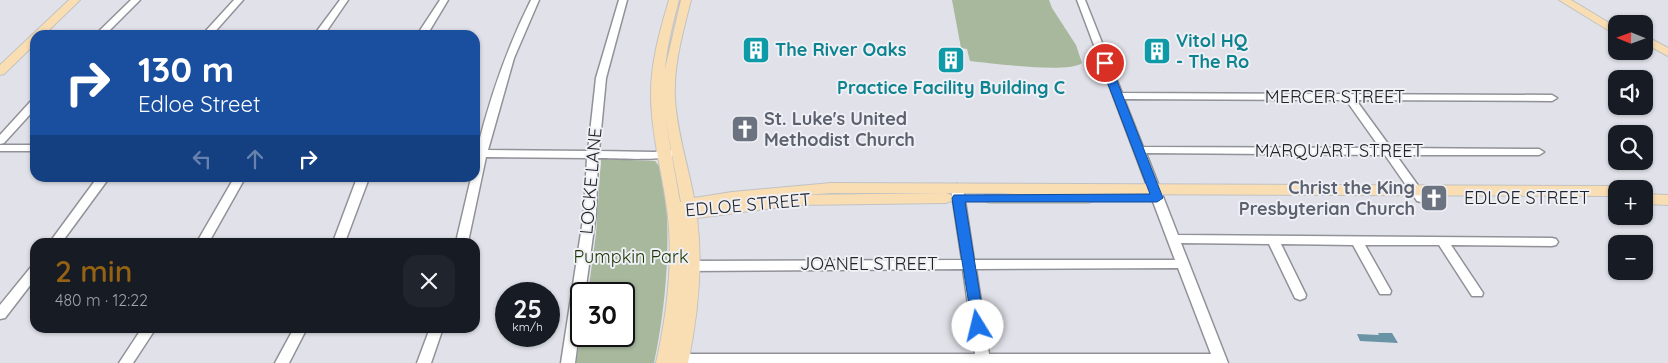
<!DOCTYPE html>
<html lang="en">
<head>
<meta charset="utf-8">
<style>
	body { margin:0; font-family:Quicksand,sans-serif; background:#20242c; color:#f1f3f6; height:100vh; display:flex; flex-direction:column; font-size:19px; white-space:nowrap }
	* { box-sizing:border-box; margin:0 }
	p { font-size:16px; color:#9ea1a6 }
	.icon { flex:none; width:28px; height:28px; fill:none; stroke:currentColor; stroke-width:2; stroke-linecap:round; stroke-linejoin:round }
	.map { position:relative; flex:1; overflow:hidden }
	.drawer { position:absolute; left:30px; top:238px; width:450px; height:95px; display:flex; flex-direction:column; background:#171b24; border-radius:15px; box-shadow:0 1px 4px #0004 }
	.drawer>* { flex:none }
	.guide { position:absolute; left:30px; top:30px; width:450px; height:152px; border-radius:15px; box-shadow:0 1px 4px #0004; background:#1a4fa0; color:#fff; overflow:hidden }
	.needle { width:32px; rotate:271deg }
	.controls { position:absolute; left:1608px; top:15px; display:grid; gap:10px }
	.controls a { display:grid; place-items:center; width:45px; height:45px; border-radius:10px; background:#171b24; box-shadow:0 1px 4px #0004; font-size:25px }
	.speed { position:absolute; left:495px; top:282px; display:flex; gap:10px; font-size:25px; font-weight:700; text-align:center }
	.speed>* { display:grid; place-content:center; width:65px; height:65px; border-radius:50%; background:#171b24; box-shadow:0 1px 4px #0004; line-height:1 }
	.speed small { font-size:12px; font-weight:400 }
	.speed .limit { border:2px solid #111; border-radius:8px; background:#fff; color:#111 }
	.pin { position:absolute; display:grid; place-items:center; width:42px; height:42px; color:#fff; margin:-21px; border:2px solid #fff; border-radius:50%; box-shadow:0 1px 5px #0007 }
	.me { position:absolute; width:55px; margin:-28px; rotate:351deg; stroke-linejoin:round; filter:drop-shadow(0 0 4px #0008) }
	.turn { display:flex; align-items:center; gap:18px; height:105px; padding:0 25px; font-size:22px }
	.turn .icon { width:65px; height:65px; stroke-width:2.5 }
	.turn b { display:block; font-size:35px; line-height:42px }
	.lanes { display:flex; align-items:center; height:48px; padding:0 25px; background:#0003; justify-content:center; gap:25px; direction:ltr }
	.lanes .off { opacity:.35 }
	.round { display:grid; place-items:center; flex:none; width:52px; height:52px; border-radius:15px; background:#20242c }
	.summary { display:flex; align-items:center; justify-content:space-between; height:85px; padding:0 25px }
	h1 { font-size:30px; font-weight:600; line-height:38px; color:#936212 }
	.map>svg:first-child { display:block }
	.green { fill:#a7b89d }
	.water { fill:#6994a6 }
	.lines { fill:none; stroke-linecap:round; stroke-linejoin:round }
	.minor-casing { stroke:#919298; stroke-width:3 }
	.major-casing { stroke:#c1c2c2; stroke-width:2 }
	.minor { fill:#fff; fill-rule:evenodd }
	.major { fill:#fadeb3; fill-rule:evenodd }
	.route { fill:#1a73e8; stroke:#114b97 }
	.labels { text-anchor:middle; stroke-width:4; stroke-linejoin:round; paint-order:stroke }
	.culture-label { font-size:18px; font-weight:bold; fill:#0d838f; stroke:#efeff6; text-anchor:start }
	.street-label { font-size:18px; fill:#232426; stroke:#efeff6 }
	.worship-label { font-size:18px; font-weight:bold; fill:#5b616d; stroke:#efeff6; text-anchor:start }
	.park-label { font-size:18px; fill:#1b3500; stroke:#efeff6 }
</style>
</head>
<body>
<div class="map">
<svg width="1668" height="363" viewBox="0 0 1668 363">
	<rect width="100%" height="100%" fill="#e1e2e9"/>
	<path class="green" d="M952,0H1049L1052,8L1076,45L1082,63C1068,74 991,63 970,61L967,49L961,48Z
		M601,159L655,161L659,166C662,182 666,199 667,216C669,265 664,315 654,363H576L581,335V336H624V294H588L596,234Z"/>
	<path class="water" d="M1378,333H1392L1398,343L1360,341L1357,334L1379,335Z"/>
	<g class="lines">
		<g class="minor-casing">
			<path id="minor" d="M131,0H140L105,35H95Z
				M234,0H243L212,35H202Z
				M340,0H348L324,35H314Z
				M440,0H448L427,35H417Z
				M531,0H539L514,58L488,150L588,151L596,78L619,0H627L606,78L599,151L654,152L673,150L678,153C670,162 613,158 598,158L596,213L585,294H581V317L575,363H561L584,213L587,158L486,157L468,242H456L471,178H475V150H477C490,97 507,48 531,0Z
				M1077,0H1085L1122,93L1552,95L1557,98L1552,101L1356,100L1391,148L1539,149L1544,152L1539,155H1396L1427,198L1421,202L1417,201L1385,155L1146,153L1178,235L1552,238L1556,239L1558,242L1556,245L1552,246L1451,245L1483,293L1482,296H1472L1439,245H1365L1391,291L1390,294H1380L1353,245L1281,244L1306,295L1305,298L1300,300L1295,298L1269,244L1181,243L1228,363H669L667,359L669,355L674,354H975L963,269L685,271L681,269L679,266L681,263L685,261L962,260L951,188L957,184L963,188L974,260H1175ZM1124,99L1346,100L1380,148L1143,147ZM1178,268L1211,354H989L976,269Z
				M35,100V109L4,143L0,144V135L31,101Z
				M0,145H35V151H0Z
				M97,178H109L62,242H50Z
				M234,178H245L209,242H197Z
				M357,178H369L345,242H333Z
				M35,265V279L5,318L0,319V305L31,267Z
				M142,328H156L133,363H119Z
				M294,328H307L289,363H275Z
				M430,328H443L431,363H417Z"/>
		</g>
		<g class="major-casing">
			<path id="major" d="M69,0H80L44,35H35V44L4,74L0,75V65Z
				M669,0H679C673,23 667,46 665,69L681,0H691C683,32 673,66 675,99C677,133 688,165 694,198L732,192L831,183L1616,186L1622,189H1616V196L1089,194L1095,198L1093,201L1088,203H990L985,201L983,198L985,195L1017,193H831L802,195L946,193L951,195L953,198L951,201L946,203L797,205L697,218C703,266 698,315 688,363H656C666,319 672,273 669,228C666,185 652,143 651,100C650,66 659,33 669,0ZM664,112L681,202H680Z
				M1559,0H1571L1616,27V35Z
				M1644,35L1668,48V56L1644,43Z
				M1644,194L1668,195V205L1644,204Z"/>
		</g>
		<use href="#minor" class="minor"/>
		<use href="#major" class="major"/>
	</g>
	<path class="route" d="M1105,60L1110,63L1163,198L1157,202H965L985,326L983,330L978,331L973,330L952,198L954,195L1150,194L1100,63Z"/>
	<defs>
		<g id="building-square" transform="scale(1.4375)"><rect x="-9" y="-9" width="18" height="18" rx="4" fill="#0f9aa8" stroke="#efeff6"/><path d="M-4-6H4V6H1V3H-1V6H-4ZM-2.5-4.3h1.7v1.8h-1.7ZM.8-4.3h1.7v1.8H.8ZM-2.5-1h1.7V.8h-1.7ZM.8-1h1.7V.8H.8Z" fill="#fff"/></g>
		<g id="church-square" transform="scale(1.4375)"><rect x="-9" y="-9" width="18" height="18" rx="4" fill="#6b7280" stroke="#efeff6"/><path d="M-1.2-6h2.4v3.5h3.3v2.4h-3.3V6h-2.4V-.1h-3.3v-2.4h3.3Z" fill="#fff"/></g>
	</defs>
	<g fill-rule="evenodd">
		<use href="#building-square" x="756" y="50"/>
		<use href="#building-square" x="1157" y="51"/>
		<use href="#building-square" x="951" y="60"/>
		<use href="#church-square" x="745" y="129"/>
		<use href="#church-square" x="1434" y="198"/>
	</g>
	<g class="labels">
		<g class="culture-label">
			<text x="1176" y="47">Vitol HQ<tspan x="1176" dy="21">- The Ro</tspan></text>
			<text x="775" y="56">The River Oaks</text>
			<text x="951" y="94" text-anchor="middle">Practice Facility Building C</text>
		</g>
		<g class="street-label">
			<text x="1335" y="103">MERCER STREET</text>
			<text x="1339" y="157">MARQUART STREET</text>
			<text transform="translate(591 181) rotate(-85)" y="6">LOCKE LANE</text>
			<text x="1527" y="204">EDLOE STREET</text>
			<text transform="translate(748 205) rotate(-5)" y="6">EDLOE STREET</text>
			<text x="869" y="270">JOANEL STREET</text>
		</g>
		<g class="worship-label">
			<text x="764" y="125">St. Luke's United<tspan x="764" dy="21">Methodist Church</tspan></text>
			<text x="1415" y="194" text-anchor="end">Christ the King<tspan x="1415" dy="21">Presbyterian Church</tspan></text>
		</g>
		<g class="park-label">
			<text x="631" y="263">Pumpkin Park</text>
		</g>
	</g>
</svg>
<div class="controls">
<a><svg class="needle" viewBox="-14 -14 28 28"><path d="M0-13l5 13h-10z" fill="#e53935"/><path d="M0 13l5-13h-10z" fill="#9ea1a6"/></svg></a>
<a><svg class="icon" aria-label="sound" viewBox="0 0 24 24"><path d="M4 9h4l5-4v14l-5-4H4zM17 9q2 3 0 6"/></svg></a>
<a><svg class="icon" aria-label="search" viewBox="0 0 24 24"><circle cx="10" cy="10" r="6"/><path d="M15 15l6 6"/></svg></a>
<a>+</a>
<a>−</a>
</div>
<div class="speed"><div>25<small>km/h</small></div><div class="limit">30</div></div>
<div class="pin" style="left:1105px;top:63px;background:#d93025"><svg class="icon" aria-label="arrive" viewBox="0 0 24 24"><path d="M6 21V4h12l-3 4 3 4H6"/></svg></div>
<svg class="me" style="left:978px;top:326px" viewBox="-20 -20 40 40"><circle r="19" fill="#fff"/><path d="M0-13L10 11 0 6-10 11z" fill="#1a73e8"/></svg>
<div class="guide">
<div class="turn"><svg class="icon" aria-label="right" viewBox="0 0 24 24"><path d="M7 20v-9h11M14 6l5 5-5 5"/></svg><div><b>130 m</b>Edloe Street</div></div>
<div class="lanes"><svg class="icon off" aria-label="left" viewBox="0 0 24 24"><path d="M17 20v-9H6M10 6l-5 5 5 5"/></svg><svg class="icon off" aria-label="ahead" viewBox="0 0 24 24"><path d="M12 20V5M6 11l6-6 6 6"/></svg><svg class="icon" aria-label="right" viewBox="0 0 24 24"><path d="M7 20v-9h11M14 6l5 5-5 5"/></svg></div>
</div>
<section class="drawer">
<div class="summary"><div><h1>2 min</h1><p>480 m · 12:22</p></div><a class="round"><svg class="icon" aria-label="close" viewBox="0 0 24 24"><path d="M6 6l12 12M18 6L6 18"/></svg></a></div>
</section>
</div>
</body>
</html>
